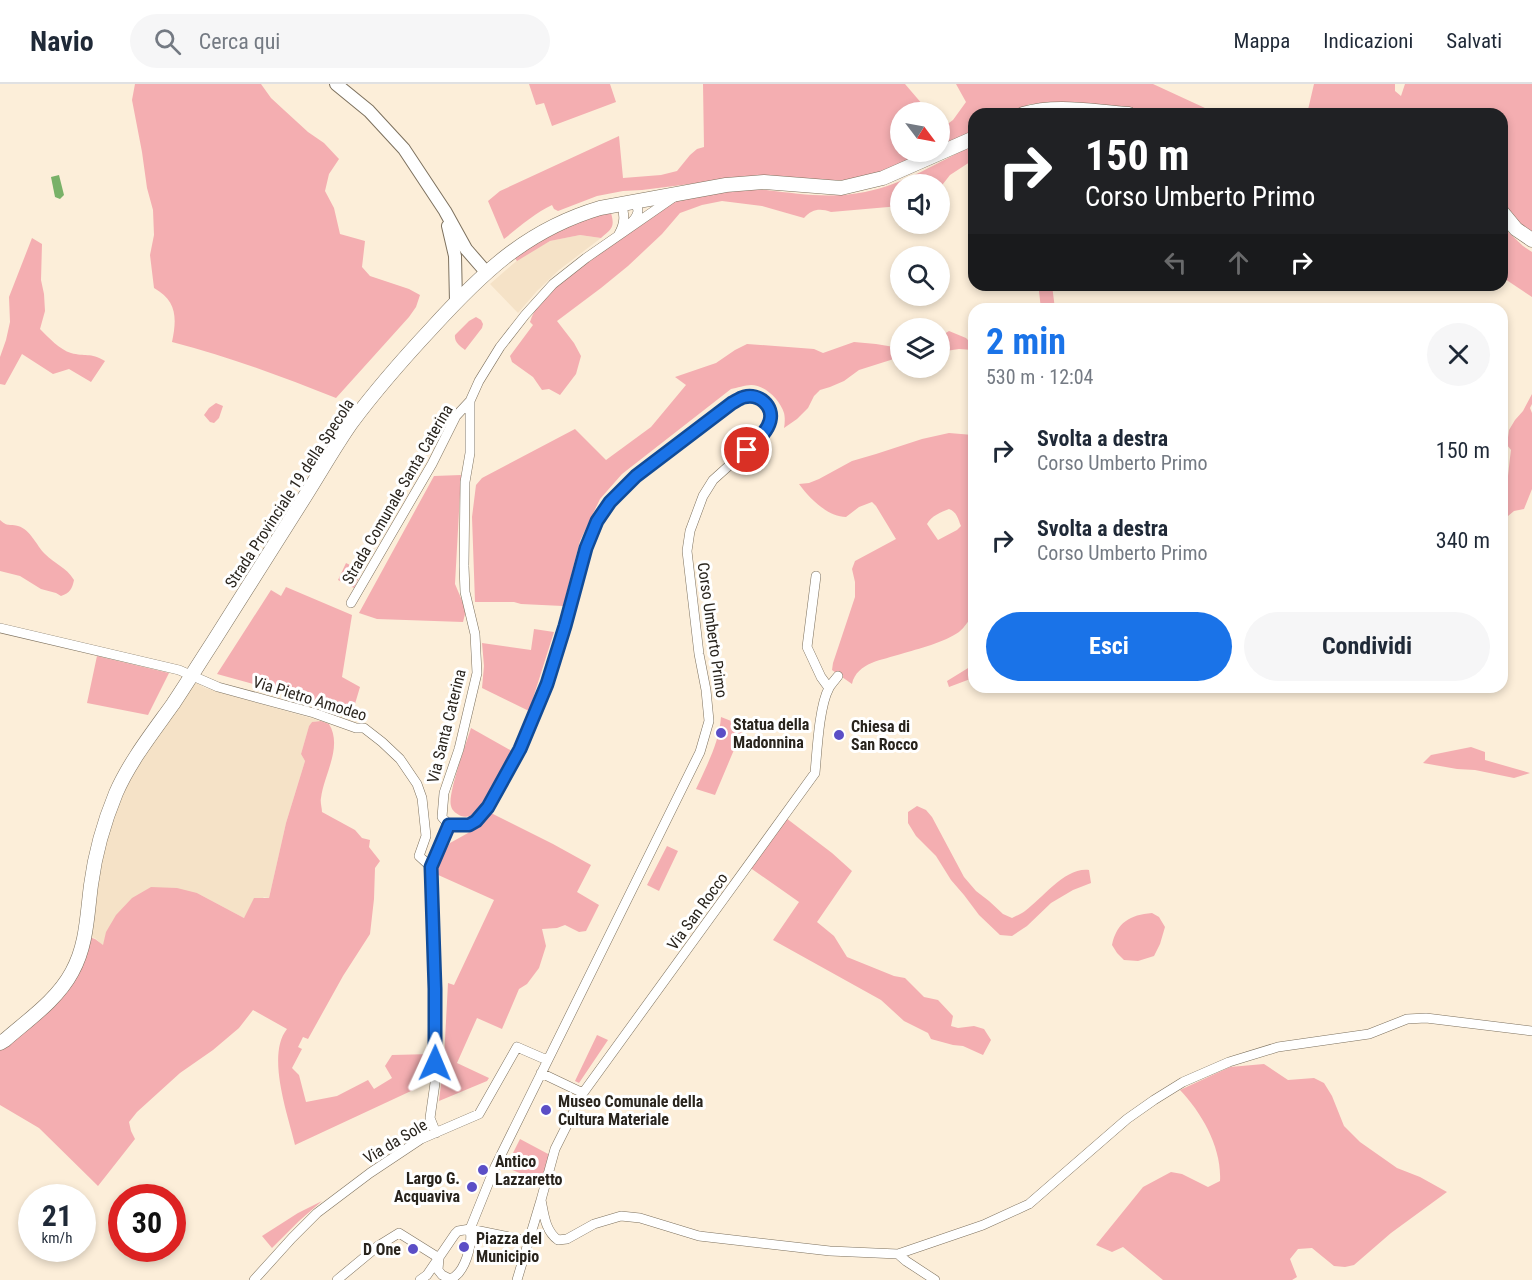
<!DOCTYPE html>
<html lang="it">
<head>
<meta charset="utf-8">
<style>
	body { margin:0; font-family:"Roboto Condensed",sans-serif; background:#f6f6f7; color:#1f2937; height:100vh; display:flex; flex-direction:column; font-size:22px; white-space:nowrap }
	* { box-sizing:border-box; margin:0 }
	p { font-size:20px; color:#747a83 }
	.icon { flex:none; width:33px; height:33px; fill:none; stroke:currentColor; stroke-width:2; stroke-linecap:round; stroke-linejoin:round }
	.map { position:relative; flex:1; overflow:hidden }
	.details { position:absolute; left:968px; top:219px; width:540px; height:390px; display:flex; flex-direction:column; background:#fff; border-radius:18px; box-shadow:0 3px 9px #0003 }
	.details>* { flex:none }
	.top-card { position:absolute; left:968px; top:24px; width:540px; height:183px; border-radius:18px; box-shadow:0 3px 9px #0003; background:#202124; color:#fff; overflow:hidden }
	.needle { width:39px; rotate:122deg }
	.controls { position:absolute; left:890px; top:18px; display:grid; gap:12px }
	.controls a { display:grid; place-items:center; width:60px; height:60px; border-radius:50%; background:#fff; box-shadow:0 3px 9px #0003; font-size:30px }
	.speed { position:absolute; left:18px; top:1100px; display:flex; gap:12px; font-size:30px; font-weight:700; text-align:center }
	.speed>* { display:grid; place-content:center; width:78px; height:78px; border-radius:50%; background:#fff; box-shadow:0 3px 9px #0003; line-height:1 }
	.speed small { font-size:15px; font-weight:400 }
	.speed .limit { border:9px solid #d22; background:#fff; color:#111 }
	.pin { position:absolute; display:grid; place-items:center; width:51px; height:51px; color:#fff; margin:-26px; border:3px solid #fff; border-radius:50%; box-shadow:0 2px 6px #0007 }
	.me { position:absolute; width:66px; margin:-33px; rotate:1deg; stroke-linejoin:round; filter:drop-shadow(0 0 4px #0008) }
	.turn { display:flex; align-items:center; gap:21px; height:126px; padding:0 18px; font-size:27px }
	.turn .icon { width:78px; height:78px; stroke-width:2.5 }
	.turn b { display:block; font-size:42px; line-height:51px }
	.lanes { display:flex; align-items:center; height:57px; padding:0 18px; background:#0003; justify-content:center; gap:30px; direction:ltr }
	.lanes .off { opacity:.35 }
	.round { display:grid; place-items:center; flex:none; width:63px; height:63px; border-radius:32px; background:#f6f6f7 }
	.headline { display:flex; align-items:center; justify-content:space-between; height:102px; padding:0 18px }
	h1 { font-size:36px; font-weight:700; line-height:45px; color:#1a73e8 }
	.cta { display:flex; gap:12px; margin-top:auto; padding:12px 18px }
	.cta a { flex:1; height:69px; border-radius:36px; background:#1a73e8; color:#fff; font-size:24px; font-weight:700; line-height:69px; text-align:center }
	.cta a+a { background:#f6f6f7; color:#1f2937 }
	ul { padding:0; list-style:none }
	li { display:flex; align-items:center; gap:18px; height:90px; padding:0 18px }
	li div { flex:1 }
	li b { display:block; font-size:22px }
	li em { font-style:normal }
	header { display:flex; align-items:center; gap:36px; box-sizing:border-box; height:84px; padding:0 30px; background:#fff; border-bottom:2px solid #e0e1e3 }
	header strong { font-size:28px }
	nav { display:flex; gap:33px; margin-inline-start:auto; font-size:21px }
	.search { width:420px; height:54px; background:#f6f6f7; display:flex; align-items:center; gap:15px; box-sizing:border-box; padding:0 21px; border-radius:33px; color:#747a83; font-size:22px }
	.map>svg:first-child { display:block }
	.built { fill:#f5e2c7 }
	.green { fill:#f4aeb1; fill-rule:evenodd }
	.water { fill:#79b168 }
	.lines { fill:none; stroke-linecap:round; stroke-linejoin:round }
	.minor-casing { stroke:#7d715e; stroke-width:10 }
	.tertiary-casing { stroke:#7d715e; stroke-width:14 }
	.secondary-casing { stroke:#7d715e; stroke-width:15 }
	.minor { stroke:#fff; stroke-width:9 }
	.tertiary { stroke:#fff; stroke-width:12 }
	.secondary { stroke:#fff; stroke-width:14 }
	.route-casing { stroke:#114b97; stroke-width:15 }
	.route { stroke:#1a73e8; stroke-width:10 }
	.poi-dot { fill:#5b4ec6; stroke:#fff; stroke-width:2 }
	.labels { text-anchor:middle; stroke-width:6; stroke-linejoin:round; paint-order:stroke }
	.street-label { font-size:16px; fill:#29241d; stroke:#fff }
	.poi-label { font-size:16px; font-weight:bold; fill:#29241d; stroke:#fff; text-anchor:start }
</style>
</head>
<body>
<header>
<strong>Navio</strong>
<div class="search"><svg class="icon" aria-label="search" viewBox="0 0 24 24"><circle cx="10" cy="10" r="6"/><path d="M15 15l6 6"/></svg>Cerca qui</div>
<nav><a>Mappa</a><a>Indicazioni</a><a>Salvati</a></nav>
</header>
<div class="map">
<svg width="1532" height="1196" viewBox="0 0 1532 1196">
	<rect width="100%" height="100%" fill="#fceed9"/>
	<path class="built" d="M580,151L601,154L559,186L537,207L518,229L490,200L521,173L550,157Z
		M195,598L205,604L321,637L312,638L309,642L301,670L305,677L286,739L269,814L264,813L244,834L197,809L107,848L103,862L95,854L89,853L98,792L111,740L127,700L153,656Z"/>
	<path class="green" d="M135,0H261L271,14L284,26L308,48L324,59L339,75L329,90L325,107L334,124L340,150L365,157L362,183L370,192L409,205L420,211L416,223L409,233L336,314C282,293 228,272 172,258C177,234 177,217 154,204L150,171L154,151L153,126L147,104L142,68L132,16Z
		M529,0H610L616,18L552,42L544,19L536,21Z
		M703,0H905L929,28H900V68H929L876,90L848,96L706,98L642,106L623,107L597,112L558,127L554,125L552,121C535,129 519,143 504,155L488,117L500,107L619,52L623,94L661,91L677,87L690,71L697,65L704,63Z
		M956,0H1153L1218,30H1170L1059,19L1030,20L1008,30H974L973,47L939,63V41L942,44L953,36L966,18Z
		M1314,0H1395V7L1401,12L1405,0H1532V150L1521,142L1502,120V30H1307Z
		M973,61V76L950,91L939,105V100H900V122L831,128C820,124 812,125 804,134L762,122L722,117L702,121L680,129L662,150L628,182L601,204L557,237L574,259L581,272L576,290L560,311L549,305L542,306L533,293L512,278L510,272L533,241L530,238C539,210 571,190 594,174C611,162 628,150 646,138C657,130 668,121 680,115C699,106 745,104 766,106C800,110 830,115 865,108C904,100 939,78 973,61Z
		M604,126L611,129C615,143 612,145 601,154L580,151L550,157L517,177L514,173L541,154Z
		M1502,142L1523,162L1532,168V213L1502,193Z
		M32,154L42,160L41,196L44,210L45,227L40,245C48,253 60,266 71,269C85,273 90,268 105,277L91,298L69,285L53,290L22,270L5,301L0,300V273L6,256L10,238L9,213Z
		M1034,201H1052L1055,225H1041L1039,207Z
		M476,233L481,236L483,240L482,244L465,266C460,262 454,258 455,251L469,237Z
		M949,247L966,254L973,261V266L959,265L939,268V253Z
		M854,258L876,260L900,264V273L859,286L844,297L830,303L820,306L814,312L808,324L797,335L784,344C785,339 785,333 784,329C780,316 765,301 751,301C745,301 737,304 731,305L622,390L600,415L580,457L563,522L521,520L514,518H475L472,433L476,401L482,394L575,345L606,376L651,343L686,301L675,293L716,279L735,266L747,260L814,265L823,269Z
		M1532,310V320L1530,324L1532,329V405L1524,425L1514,427L1502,437C1501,427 1505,419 1506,409C1508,394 1509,380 1511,366L1507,361L1509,346L1515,336L1523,327Z
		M216,319L223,322L219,334L214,339L210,338L204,331L209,324Z
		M949,349L973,351L974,529C969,536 965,543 959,548C945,558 918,565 901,570C883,576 857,578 852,600L832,586L833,579L855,513V498L852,485L855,477L896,455L876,422L872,418L859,423L846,433C828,433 809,414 799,400L809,399L819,395L852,377L876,370L922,355ZM949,425C957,428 958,435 961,442L957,446L938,456L927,440C931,432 941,428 949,425Z
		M461,391L455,500L466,526L463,538L377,535L359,529L434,392Z
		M0,436C9,444 9,439 18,442C31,446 36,461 45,470C55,480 66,483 74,496C72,505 70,509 61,512L56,509L41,505L20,492L0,487Z
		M346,479L362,487L354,504L338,496Z
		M286,503L352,531L342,593L360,603L352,630L334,622L217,590L271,506L281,512Z
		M534,545L554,548L529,627L482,604L484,582L482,559L531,566Z
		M97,572L169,589L148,631L87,619Z
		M973,581V594L949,603L947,597Z
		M721,633L744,642L715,711L696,705C707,681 719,659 721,633Z
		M321,637L329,640C343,663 324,690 321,714C320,718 322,724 322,728L355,746L362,754L370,756L369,763L380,777L375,784L374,815L370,850L343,892L308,955L303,953L298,963L302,965L292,984L299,991L306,1018L337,1012L368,996L374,1005L392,994L385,982L392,971L432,970L431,996L411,1007L295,1061C288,1031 266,971 287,945L253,926L239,944L213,966L180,989L137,1028L129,1038L131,1047L135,1055L98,1102L39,1044L0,1021V962L33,938L89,853L95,855L103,861L106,848L116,831L132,814L151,803L177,804L197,809L244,834L254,814H269L286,739L305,677L301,670L309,642L312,638Z
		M471,644L512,667L482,723C476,729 470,735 461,732C457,730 452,727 451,722C447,711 467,657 471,644Z
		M1471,663L1485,668V676L1530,689L1514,694L1475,686L1457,685L1423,679L1431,671Z
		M917,722L926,726L932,733L964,793L976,807L989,817L1003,830L1012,834C1016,832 1021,830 1025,827C1043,814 1065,783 1089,786L1091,799L1073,806L1051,819L1027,842L1012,852L1000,851L979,831L964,811L951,796L936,772L916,752L908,739V728Z
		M489,728L553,760L591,781L577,808L599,821L586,847L579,848L565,841L557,844L542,845L546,862L539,884L527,900L519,905L502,945L477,934L457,979L489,994L487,997L439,1017L444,975L448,899L454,901L494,816L436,790L439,776L450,759L468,749L483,736Z
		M786,734L832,769L852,787L817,838L834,852L847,873L894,892L905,894L924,913L938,916L953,932L951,942L958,944L974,942L984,945L991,956L983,971L963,962L953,961L931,955L928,949L904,937L881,916L773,856L799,818L749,783Z
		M667,762L678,767L659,807L647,801Z
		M1152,829L1159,833L1165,843L1160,860L1154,872L1138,877L1124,876L1117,869L1112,861C1117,838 1130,831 1152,829Z
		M597,951L608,956L579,999L575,997Z
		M1264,980L1288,996L1314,994L1324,999L1332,1012L1344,1042L1360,1058L1397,1084L1420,1093L1447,1108L1391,1149L1354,1181L1345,1183L1334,1182L1312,1164L1298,1165L1290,1175L1297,1193L1292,1196H1163L1123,1163L1112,1168L1096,1161L1143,1103L1171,1088L1182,1090L1208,1103L1220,1097C1222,1064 1202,1029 1180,1006L1230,983Z
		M520,1055L550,1071L542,1099L506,1083Z
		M322,1117L299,1137L272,1164L262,1152L298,1129Z"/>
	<path class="water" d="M59,91L64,111L60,115L55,113L51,93Z"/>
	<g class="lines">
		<g class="minor-casing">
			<path id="minor" d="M630,140C638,132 641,126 634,117
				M619,150C625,139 625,131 621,119
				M816,492L807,563L821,593L829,604
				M351,519L432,380L456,332L470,317
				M0,544L179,586L218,603L314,629L356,644H364L382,658L400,675L417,700L422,714L426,752L419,772L431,783
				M449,741L442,733L444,709L459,665L477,589L475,550L465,508L464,482L465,398L470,369V317L479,297L500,263L525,231L553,200L586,174L674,113
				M541,989L583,1009
				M436,1049L430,1034L435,999V925L431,783L449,741
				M541,1116C544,1130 545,1147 558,1156L567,1155L594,1140L621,1132L640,1134L699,1152L830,1167L898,1170L983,1141L1029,1120L1127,1035L1154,1016L1183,998L1229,978L1278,963L1369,950L1407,935L1426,934L1532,947
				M898,1170L906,1177L935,1196
				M439,1174L438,1186L442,1191L450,1195C465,1190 473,1160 470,1145L495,1083L700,668L709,637L706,606L699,570L687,467L690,447L703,412L713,396L762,352L771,335L769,324L766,318L758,313L745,312L732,319L636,392L610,418L597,437L586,464L565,542L547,600L521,665L488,723L476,737L469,741H449
				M254,1196L292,1154L317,1129L370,1089L421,1055L479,1030L517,963L547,976
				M337,1196L378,1162L399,1149L439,1174
				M420,1196L427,1191L455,1150L458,1147L470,1145L529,1157
				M517,1196L541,1116L555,1065L583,1009L815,689C817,668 819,622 829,604C831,600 835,596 838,592"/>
		</g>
		<g class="tertiary-casing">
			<path id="tertiary" d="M336,0L369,27L404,65L445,127L466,165L486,188
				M448,142L455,172L456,218"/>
		</g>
		<g class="secondary-casing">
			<path id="secondary" d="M1023,30C1057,20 1094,28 1129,30
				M1502,128L1516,145L1532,156
				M0,959L5,956C29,935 57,916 72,888C87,861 87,831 91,801C95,770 104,738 116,709C130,677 153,648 173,620C187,599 200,578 213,558C243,510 274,462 304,414C320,389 335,362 352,338C376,306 403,275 431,245C482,189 526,146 600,124L726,101L764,98L841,104L883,94L974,54"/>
		</g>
		<use href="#minor" class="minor"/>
		<use href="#tertiary" class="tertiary"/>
		<use href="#secondary" class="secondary"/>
	</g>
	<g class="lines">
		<g class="route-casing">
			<path id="route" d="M435,979V905L431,783L449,741H469L476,737L488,723L520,665L547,600L565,542L586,464L597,437L610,418L636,392L732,319C736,317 740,314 744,313C759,309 774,322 770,337C767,349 755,358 747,366"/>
		</g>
		<use href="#route" class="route"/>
	</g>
	<g class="poi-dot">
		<circle cx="721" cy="649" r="6"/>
		<circle cx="839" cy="651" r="6"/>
		<circle cx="546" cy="1026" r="6"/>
		<circle cx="483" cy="1086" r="6"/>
		<circle cx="472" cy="1103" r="6"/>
		<circle cx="464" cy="1163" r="6"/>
		<circle cx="413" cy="1165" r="6"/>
	</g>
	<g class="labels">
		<g class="street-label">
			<text transform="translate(289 409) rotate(-57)" y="6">Strada Provinciale 19 della Specola</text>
			<text transform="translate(397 410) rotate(-60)" y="6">Strada Comunale Santa Caterina</text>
			<text transform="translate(713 546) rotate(82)" y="6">Corso Umberto Primo</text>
			<text transform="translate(310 614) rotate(17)" y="6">Via Pietro Amodeo</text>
			<text transform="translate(446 642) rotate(-76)" y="6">Via Santa Caterina</text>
			<text transform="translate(697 827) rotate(-54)" y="6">Via San Rocco</text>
			<text transform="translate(395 1057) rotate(-31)" y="6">Via da Sole</text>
		</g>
		<g class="poi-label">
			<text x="733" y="646">Statua della<tspan x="733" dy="18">Madonnina</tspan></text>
			<text x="851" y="648">Chiesa di<tspan x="851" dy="18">San Rocco</tspan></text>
			<text x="558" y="1023">Museo Comunale della<tspan x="558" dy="18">Cultura Materiale</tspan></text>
			<text x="495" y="1083">Antico<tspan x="495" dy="18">Lazzaretto</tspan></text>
			<text x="460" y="1100" text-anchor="end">Largo G.<tspan x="460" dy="18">Acquaviva</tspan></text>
			<text x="476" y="1160">Piazza del<tspan x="476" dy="18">Municipio</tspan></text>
			<text x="401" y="1171" text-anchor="end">D One</text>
		</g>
	</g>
</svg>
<div class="controls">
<a><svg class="needle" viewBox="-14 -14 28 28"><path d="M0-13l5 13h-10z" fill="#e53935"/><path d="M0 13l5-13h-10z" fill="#747a83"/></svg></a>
<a><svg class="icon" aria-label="sound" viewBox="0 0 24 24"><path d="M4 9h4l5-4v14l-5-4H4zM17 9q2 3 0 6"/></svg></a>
<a><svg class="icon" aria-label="search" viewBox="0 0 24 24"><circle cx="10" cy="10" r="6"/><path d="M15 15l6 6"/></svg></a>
<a><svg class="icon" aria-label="layers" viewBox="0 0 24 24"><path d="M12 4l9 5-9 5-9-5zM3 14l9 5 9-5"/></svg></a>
</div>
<div class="speed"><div>21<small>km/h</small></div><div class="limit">30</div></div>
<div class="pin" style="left:747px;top:366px;background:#d93025"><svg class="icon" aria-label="arrive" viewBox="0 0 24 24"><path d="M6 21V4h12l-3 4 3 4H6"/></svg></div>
<svg class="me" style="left:435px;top:979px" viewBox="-20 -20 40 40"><path d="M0-17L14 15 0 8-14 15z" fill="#1a73e8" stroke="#fff" stroke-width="4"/></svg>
<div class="top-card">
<div class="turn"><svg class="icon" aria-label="right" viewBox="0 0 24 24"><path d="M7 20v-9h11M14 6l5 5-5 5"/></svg><div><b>150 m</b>Corso Umberto Primo</div></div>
<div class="lanes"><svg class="icon off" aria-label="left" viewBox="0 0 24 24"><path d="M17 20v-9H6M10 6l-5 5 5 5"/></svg><svg class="icon off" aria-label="ahead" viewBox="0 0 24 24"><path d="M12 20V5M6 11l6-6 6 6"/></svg><svg class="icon" aria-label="right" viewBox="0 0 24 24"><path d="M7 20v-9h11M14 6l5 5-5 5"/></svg></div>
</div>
<section class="details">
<div class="headline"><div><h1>2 min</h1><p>530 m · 12:04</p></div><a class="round"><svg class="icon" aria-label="close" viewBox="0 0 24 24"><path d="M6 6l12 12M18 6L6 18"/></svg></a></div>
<ul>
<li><svg class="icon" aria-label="right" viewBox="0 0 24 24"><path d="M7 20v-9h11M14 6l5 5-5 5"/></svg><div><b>Svolta a destra</b><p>Corso Umberto Primo</p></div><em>150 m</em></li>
<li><svg class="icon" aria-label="right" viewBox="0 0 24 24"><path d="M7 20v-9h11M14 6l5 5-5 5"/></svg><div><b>Svolta a destra</b><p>Corso Umberto Primo</p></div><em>340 m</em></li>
</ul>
<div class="cta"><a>Esci</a><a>Condividi</a></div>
</section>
</div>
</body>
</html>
